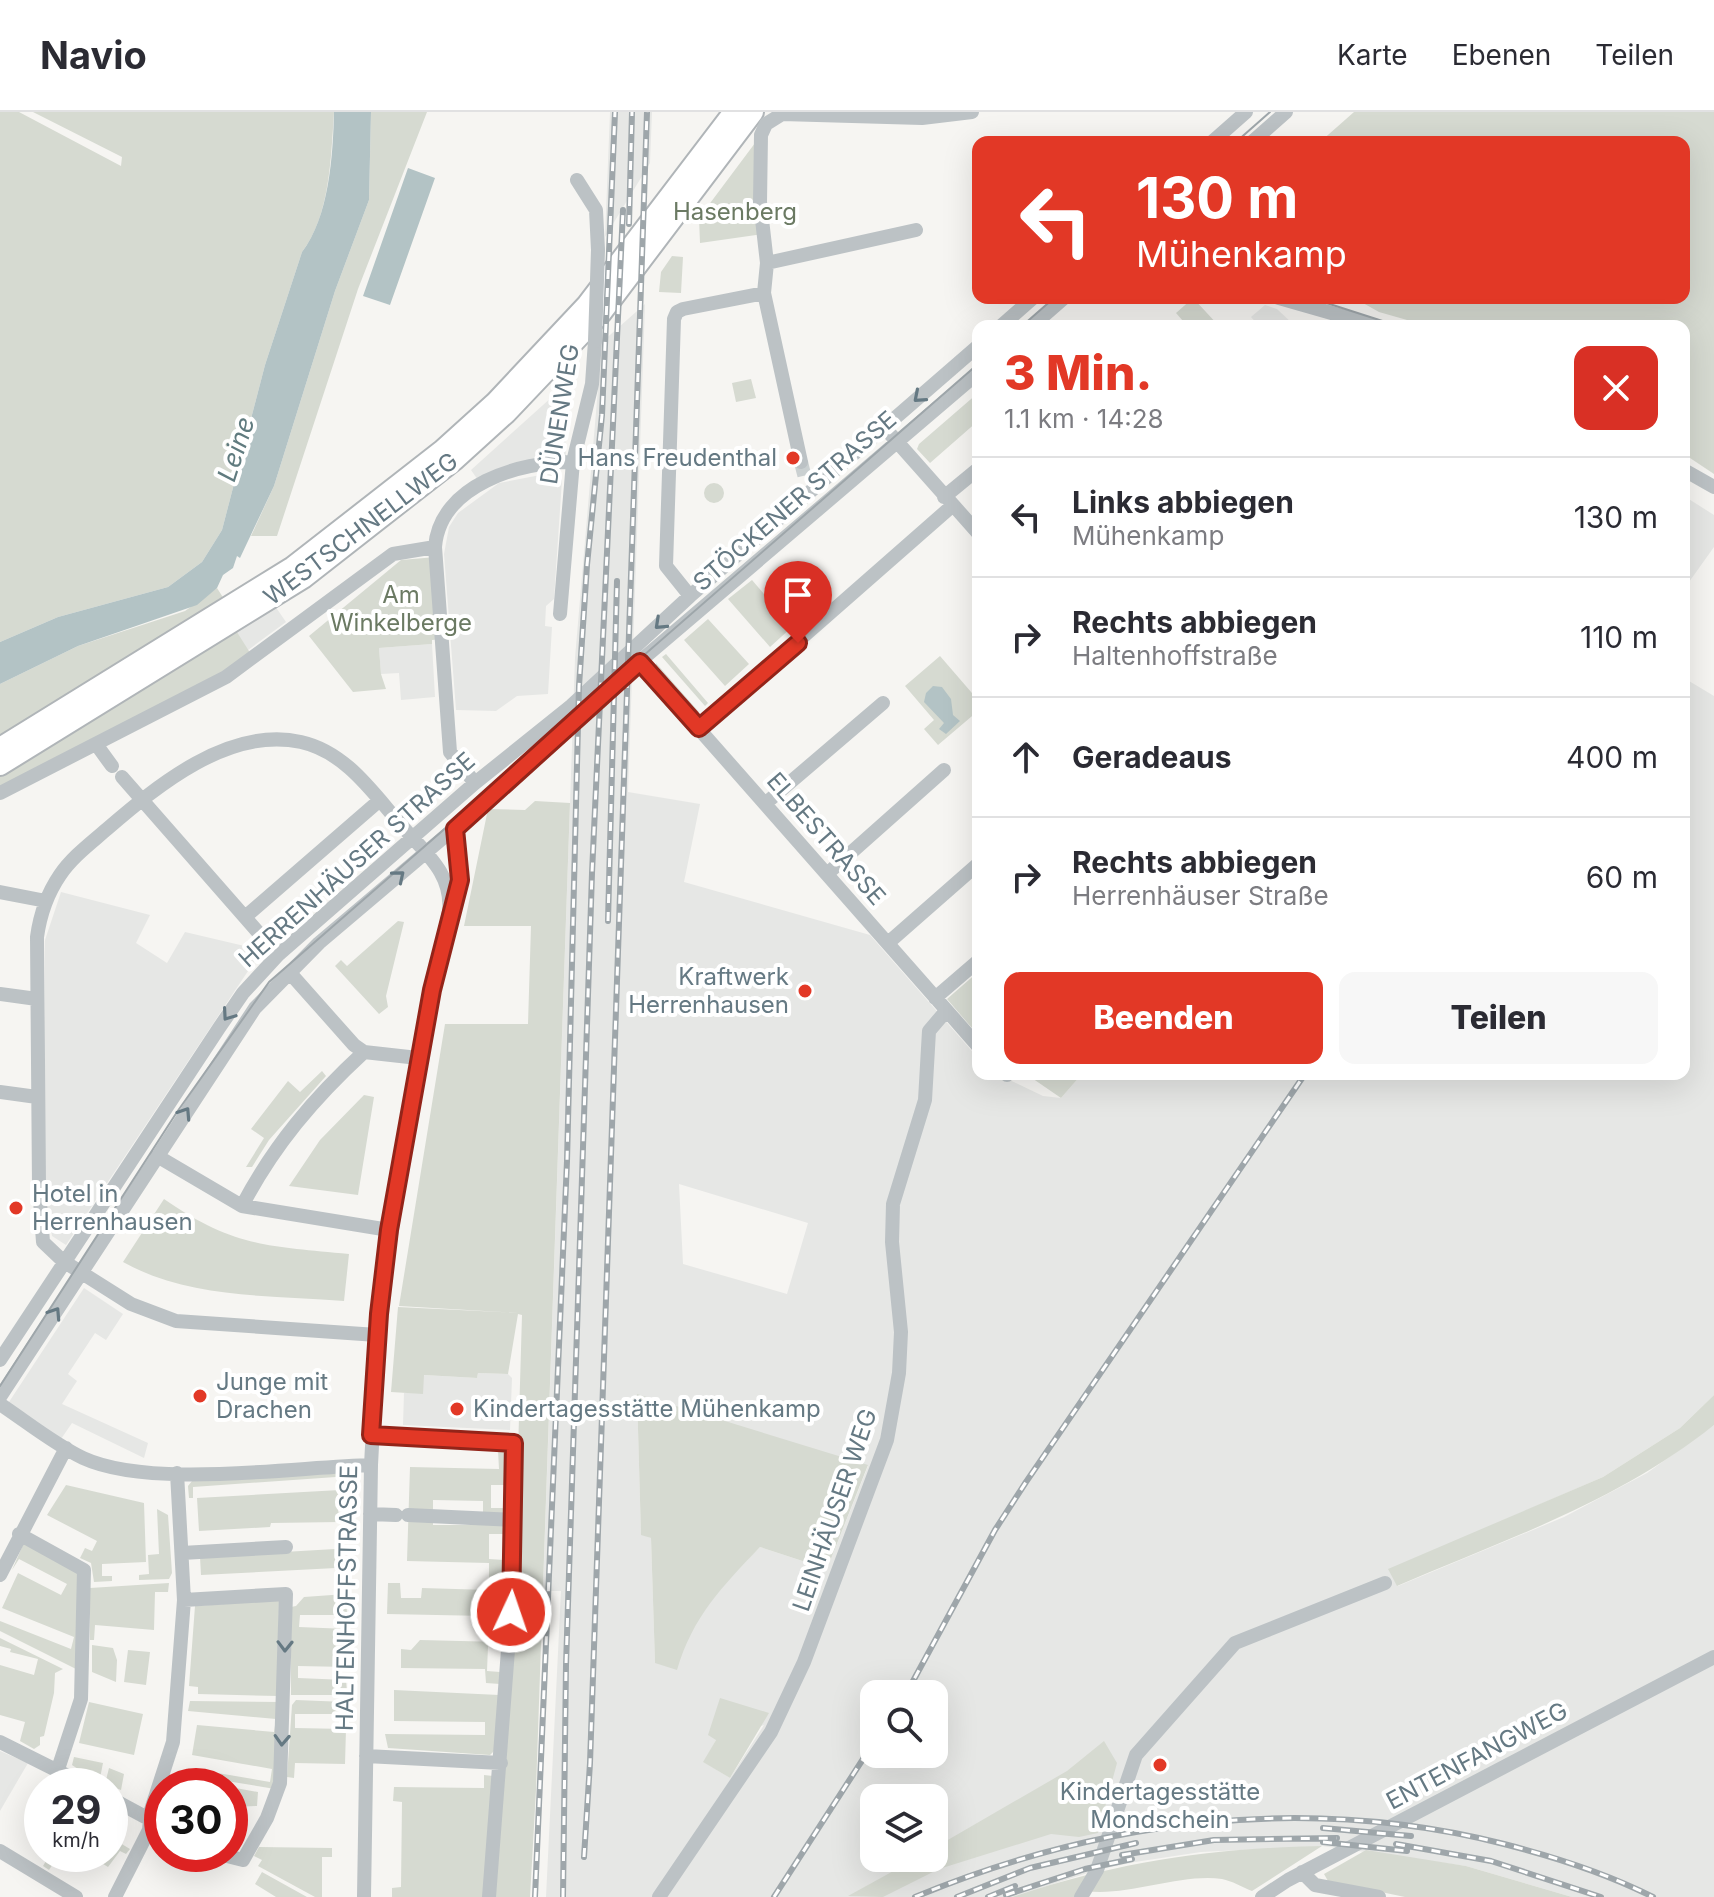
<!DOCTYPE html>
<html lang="de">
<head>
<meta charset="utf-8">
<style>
	body { margin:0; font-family:Inter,sans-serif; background:#f7f7f7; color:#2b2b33; height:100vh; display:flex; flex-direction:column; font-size:30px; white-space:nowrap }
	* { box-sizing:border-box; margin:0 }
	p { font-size:26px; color:#7c7c81 }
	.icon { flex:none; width:44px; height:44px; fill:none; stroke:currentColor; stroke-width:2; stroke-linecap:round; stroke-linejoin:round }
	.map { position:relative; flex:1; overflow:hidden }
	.details { position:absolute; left:972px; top:208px; width:718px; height:760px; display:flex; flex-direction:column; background:#fff; border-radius:16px; box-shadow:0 8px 32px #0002 }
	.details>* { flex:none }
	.guide { position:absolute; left:972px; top:24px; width:718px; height:168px; border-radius:16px; box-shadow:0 8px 32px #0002; background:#e23826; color:#fff; overflow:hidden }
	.tools { position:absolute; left:860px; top:1568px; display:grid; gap:16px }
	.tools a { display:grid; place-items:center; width:88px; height:88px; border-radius:16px; background:#fff; box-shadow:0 8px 32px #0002; font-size:40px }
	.speed { position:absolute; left:24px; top:1656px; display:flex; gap:16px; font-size:40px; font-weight:700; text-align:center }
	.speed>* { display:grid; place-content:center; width:104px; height:104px; border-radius:50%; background:#fff; box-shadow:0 8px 32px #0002; line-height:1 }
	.speed small { font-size:20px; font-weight:400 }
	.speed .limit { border:12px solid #d22; background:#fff; color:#111 }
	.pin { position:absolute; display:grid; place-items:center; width:68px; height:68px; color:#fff; margin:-82px -34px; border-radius:50% 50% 50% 0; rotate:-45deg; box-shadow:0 0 8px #0007 }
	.pin .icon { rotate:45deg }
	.me { position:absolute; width:88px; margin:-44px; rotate:3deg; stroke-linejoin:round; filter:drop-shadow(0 0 6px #0008) }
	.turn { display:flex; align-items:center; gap:28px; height:168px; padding:0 32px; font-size:36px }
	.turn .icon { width:104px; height:104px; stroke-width:2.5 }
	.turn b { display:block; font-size:56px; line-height:68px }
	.round { display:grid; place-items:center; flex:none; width:84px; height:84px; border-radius:16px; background:#f7f7f7 }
	.headline { display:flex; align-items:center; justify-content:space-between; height:136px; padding:0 32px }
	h1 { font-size:48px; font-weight:800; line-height:60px; color:#e23826 }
	.cta { display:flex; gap:16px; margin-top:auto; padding:16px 32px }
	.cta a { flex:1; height:92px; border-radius:16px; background:#e23826; color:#fff; font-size:32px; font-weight:800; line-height:92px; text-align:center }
	.cta a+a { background:#f7f7f7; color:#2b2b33 }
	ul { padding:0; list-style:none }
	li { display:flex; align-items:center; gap:24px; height:120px; padding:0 32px; border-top:2px solid #e1e1e2 }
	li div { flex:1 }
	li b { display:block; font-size:30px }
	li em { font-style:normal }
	header { display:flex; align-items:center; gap:48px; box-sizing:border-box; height:112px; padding:0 40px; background:#fff; border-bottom:2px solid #e1e1e2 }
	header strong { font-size:38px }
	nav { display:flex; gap:44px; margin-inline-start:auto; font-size:28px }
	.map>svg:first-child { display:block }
	.built { fill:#e6e7e5; fill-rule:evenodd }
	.green { fill:#d6dad1 }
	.water { fill:#b3c3c5 }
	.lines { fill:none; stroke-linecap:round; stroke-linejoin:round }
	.minor-tunnel { stroke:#cad0d1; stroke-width:14; stroke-dasharray:14 7; stroke-linecap:butt }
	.highway-casing { stroke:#b0b5b8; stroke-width:24 }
	.minor { stroke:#bcc2c5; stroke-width:14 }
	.highway { stroke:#fff; stroke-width:20 }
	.tram { stroke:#9ea6aa; stroke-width:2 }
	.rail-casing { stroke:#9ea6aa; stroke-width:6 }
	.rail { stroke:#fff; stroke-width:3; stroke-dasharray:9; stroke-linecap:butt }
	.minor-bridge { stroke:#bcc2c5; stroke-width:14 }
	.oneway { stroke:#657983 }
	.route-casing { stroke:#932419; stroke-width:20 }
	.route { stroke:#e23826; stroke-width:14 }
	.poi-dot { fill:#e23826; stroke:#fff; stroke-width:3 }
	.labels { text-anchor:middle; stroke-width:8; stroke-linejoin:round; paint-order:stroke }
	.park-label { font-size:24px; fill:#6b7a63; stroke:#fff }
	.street-label { font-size:24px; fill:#657983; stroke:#fff }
	.poi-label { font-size:24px; fill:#657983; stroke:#fff; text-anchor:start }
	.water-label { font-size:26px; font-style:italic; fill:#607b7f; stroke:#fff }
</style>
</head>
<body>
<header>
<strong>Navio</strong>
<nav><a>Karte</a><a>Ebenen</a><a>Teilen</a></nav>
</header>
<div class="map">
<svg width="1714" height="1785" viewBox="0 0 1714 1785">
	<rect width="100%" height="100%" fill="#f6f5f2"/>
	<path class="built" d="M610,0H652L650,51L605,125Z
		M645,192L628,680L700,692L684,770L870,823L978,946V962H997L1043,984L1061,986L1082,962H1684V566L1714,584V1283L1680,1316L1603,1365L1389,1458L1398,1474L1564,1405L1647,1361L1714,1313V1785H1572L1466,1754L1322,1734L1201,1740L1135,1750L1097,1758L1012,1785H546L561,1479H543L575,546L602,230ZM679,1072L808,1111L787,1182L683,1152ZM637,1283L868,1354L827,1457L760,1435L720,1476L686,1525L655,1551L651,1426L641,1422ZM874,1582H934V1642H874ZM764,1613L730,1666L704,1650L716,1628ZM874,1686H934V1746H874Z
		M1265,193L1277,197L1294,213L1259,214L1251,205Z
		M563,275L566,348L480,371L471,358Z
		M556,360L562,368L554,487L546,494L545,514L552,515L548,582L517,584L496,599L456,598L444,442L449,415L458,401L499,371Z
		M1684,384L1714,403V435L1684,477Z
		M275,494L286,510L244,541L232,523Z
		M432,532L435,585L401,588L399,561L381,562L379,536Z
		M61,780L150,803L136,831L167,851L185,820L253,836L258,844L66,1133L52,1124L44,1068L45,828Z
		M84,1176L123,1202L106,1228L95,1221L68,1262L77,1269L62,1292L148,1331L144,1346L72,1311L61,1327L7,1293Z
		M478,1261L508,1262L512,1266L510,1318L403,1313L404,1281H423V1263L477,1266Z
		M0,1639L28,1651L0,1699Z"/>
	<path class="green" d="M0,0H19L121,54L122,45L33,0H334C331,45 330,104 302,140L265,253L222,418L202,450L168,475L58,505L0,530Z
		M371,0H427L358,177L277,424H251L274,374L335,179L369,88Z
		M1354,0H1714V362L1684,342V214H1428L1379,200L1354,186H1684V30H1320Z
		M761,23L763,122L700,131L699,106Z
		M672,144L683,145L681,181L659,180L661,160Z
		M1193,186L1219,214H1181L1183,209L1176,201Z
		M751,267L756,286L736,290L732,271Z
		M978,281V309L930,351L917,337L919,332Z
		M704 381a10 10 0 1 1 20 0a10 10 0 1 1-20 0Z
		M436,445L444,527L432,528V532L379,536L381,562L386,577L353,580L309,524L401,448Z
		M752,468L792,515L770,535L728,487Z
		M217,476L224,487L0,625V572L78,534L185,499Z
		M708,507L749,552L725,574L684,528Z
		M235,517L254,547L0,681V659Z
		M666,542L708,591L705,594L662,545Z
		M940,544L978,588V599L938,633L924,617L934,608L905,574Z
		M656,551L699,600L695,603L655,557Z
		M535,689L570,691L536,1678L530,1785H489L516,1408L522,1203L518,1202L508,1262L478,1261L477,1266L424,1263L423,1282L391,1280L398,1195L519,1201L399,1194L445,912H528L531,814H464L488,697L525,698Z
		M398,809L404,810L386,884L388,895L379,902L335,854L341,848L347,854Z
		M978,860V923L947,887Z
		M322,959L326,964L269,1028L252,1055H246L264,1026L251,1017L288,969L300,980Z
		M1026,962H1082L1061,986Z
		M364,983L374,985L358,1083L289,1074L320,1028Z
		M164,1087C233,1135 268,1134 349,1142L344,1189C270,1183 189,1187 123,1150Z
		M637,1282L868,1353L827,1457L760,1435C722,1475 693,1504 677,1558L655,1551L651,1426L641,1423Z
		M1714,1283V1313C1619,1389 1507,1427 1397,1474L1388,1457L1603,1365L1680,1316Z
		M498,1338L505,1339L506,1373H491V1396H506L505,1404L483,1402V1389L433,1388V1413H503L505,1422H489V1447L504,1448V1466H489V1451L407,1449L410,1355L499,1357Z
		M349,1361L350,1364L193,1375V1386H189L188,1374L192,1369Z
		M66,1373L144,1391L146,1450L102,1452V1464H112V1469L94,1470L91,1451L80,1446L85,1436L92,1439L97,1429L47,1403Z
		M340,1378V1384L336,1385L340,1410L271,1411L270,1415L199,1419L197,1386Z
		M157,1397L168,1403L172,1461L169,1467L139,1468V1463L149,1462L148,1443L159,1442Z
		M26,1426L79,1453L78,1558L0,1519V1509L71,1537L74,1525L2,1496L18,1461L61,1483L67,1472L19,1447L12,1458Z
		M335,1437L336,1456L201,1463L200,1445Z
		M169,1471L168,1480H155L154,1518L95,1513L94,1528H90V1476Z
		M388,1471H400L401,1486H421L422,1476L489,1478L488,1503L502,1504V1514L487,1521L486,1504L387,1502Z
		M346,1482L347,1503H300L299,1515L347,1517V1555L298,1554V1566L346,1568L347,1580L344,1583H291V1495L296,1494L304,1485Z
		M279,1488L278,1584L198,1582V1575L189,1574L195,1494Z
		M0,1526L63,1557L55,1561L54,1581L44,1624L40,1625V1633L34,1637L20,1629L25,1610L0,1603V1553L34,1563L38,1547L10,1540L11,1537L0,1534Z
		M420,1528L501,1530V1534H488L487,1559L500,1560V1572L486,1571L485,1557L401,1556V1537L411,1538Z
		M92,1533L113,1536L117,1548L116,1570L92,1560Z
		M128,1538L150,1540L146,1573L124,1570Z
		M394,1578L499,1583L497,1636L490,1643L388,1636L385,1622L485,1623V1610L394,1609Z
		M720,1586L769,1601L730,1666L703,1650L716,1628L708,1623Z
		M296,1588L346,1590V1602H295V1616L346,1617L345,1652L295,1651L294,1666L287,1665L292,1593Z
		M190,1589L280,1590L275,1677L190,1663L188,1656L270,1670L272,1657L192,1643L197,1613L274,1620L276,1607L188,1599Z
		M89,1590L143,1602L134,1643L79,1631Z
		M1104,1629L1117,1651L1098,1721L1079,1725L1051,1722L939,1757L883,1785L848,1784L917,1746H934V1736L1067,1659Z
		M74,1645L103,1651L99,1671L72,1653Z
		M109,1656L124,1662L121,1678L105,1672Z
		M484,1663L493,1664L483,1785H392V1776L401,1775L402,1690L393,1689L394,1675L484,1676Z
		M230,1675L258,1680L257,1694L232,1695Z
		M110,1725L130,1737L126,1742L120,1739L108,1755L95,1747L91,1754L85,1751L81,1757L58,1744L49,1758L43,1754L50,1742H110Z
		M1322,1734L1252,1779C1242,1775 1232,1769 1222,1767C1181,1761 1126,1785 1086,1779L1081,1785H1012C1117,1750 1211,1736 1322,1734Z
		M259,1735L332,1736V1745H322V1785H315L258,1754L262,1748L254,1744Z
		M1366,1738L1466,1754L1572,1785H1405L1328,1769L1324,1762Z
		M262,1760L307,1785H276L255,1772Z"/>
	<path class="water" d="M334,0H371L369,88L335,179L274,374L240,446L237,444L233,456L223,463L217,476L197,493L78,534L0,572V530L58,505L168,475L202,450L222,418L265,253L302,140C329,105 333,44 334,0Z
		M408,56L435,66L390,193L363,184Z
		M933,574L942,575L951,587L953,603L960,609L946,622L939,617L944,611L924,590L926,581Z"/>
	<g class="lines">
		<path class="minor-tunnel" d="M801,350L805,366"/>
		<g class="highway-casing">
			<path id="highway" d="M0,636L293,455L443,338L495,291L587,193L734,0
				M0,653L303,466L454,348L506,301L601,201L753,0"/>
		</g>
		<path class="minor" d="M1212,30L1246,0
			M1252,30L1286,0
			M577,68L596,98L598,138
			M767,151L916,118
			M1279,186L1377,214
			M1001,214L1033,186
			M1032,214L1064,186
			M884,315L978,421
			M801,350L764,181L767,151L760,90L761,23L766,12L782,2L922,6L972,0
			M1684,358L1714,375
			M944,385L978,357
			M435,435L450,640L475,671
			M690,484L666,454L674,207L677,200L683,197L764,181
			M560,502L573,350L592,272L595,229
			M640,550L978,934
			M699,616L952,394
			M96,632L112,654
			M122,665L278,843
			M0,681L226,565L393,442L435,435C440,373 520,349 573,350
			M766,691L883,591
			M827,762L944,658
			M0,780L46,789
			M453,791L460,760L455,717
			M245,805L380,688
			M888,831L978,752
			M290,861L354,933L364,940L418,946
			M0,882L37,887
			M935,886L978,849
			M1006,962L1007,963
			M0,980L37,985
			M157,1044L242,1094L389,1118
			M242,1094C274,1033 314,986 364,940
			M0,1248L219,916L243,881L278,843L475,671L571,594L690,484L978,234
			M0,1285L255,896L319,831L489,687L571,608L978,261
			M0,1292C27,1310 54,1332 83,1346C150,1377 294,1355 371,1353
			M371,1323L514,1331L513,1473L489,1785
			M370,1402L396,1403
			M408,1403L513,1408
			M19,1422L84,1458L81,1587L58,1657
			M182,1441L286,1435
			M0,1463L66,1336
			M184,1488L286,1482L280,1671L267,1706L243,1748L219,1742
			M0,1630L88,1674
			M366,1644L501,1651
			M110,1686L162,1714
			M0,1739L76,1785
			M1302,1760L1315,1773L1379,1785
			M115,1785L149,1718L151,1698L173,1630L184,1488L177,1361
			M364,1785L371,1353L379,1202L418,946L449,800C453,761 425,741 402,714C373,681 346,640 301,630C229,614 157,674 107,717C91,731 72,745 60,763C47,782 40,803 37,825L39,1074L43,1130L63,1149L131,1192L176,1209L377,1223
			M659,1785L771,1620L804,1550L887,1328L899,1261L901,1220L892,1130L893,1092L925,988L929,919L946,899
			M1081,1785L1097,1758L1136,1643L1235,1531L1385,1471
			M1262,1785L1288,1768L1714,1545"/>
		<use href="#highway" class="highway"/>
		<path class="tram" d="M1236,30L1270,0
			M1311,186L1398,214
			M1022,214L1054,186
			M0,1274L177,1000L269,870L978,252"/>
		<g class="rail-casing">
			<path id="rail" d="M629,112L632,0
				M608,809L617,469
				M906,1582L995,1418L1026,1370L1305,962
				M1323,1716L1411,1724
				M1323,1730L1407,1739
				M1396,1732L1491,1749L1601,1785
				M1122,1743L1214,1728L1337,1726
				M584,1745L590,1651L647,0
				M1006,1783L1085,1757L1132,1747
				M535,1785L567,1049L579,574L587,453L602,303L615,0
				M563,1785L566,1553L592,761L623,98
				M774,1785L874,1630
				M915,1785C1103,1707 1306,1682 1504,1732C1555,1745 1606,1761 1653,1785
				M957,1785L1030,1756L1136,1731
				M988,1785L1015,1774"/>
		</g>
		<use href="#rail" class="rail"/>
		<path class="minor-bridge" d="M595,229L598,138"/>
	</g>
	<defs><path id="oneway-chevron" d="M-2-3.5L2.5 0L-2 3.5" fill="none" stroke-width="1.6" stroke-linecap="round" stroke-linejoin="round" transform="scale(2)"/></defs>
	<g class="oneway">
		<use href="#oneway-chevron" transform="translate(919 285) rotate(139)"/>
		<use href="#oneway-chevron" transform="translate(660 512) rotate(137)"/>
		<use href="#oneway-chevron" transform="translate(399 764) rotate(-40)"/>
		<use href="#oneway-chevron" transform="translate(228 903) rotate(125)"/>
		<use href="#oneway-chevron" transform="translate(185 1001) rotate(-57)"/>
		<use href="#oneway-chevron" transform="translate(55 1201) rotate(-57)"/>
		<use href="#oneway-chevron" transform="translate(285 1534) rotate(91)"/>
		<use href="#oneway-chevron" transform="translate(282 1628) rotate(93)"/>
	</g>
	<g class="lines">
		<g class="route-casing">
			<path id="route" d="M511,1500L514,1331L371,1323L379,1202L389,1118L432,878L460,768L455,717L640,550L699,616L798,531"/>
		</g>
		<use href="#route" class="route"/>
	</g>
	<g class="poi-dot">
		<circle cx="793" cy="346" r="8"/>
		<circle cx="805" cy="879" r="8"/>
		<circle cx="16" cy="1096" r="8"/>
		<circle cx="200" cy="1284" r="8"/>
		<circle cx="457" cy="1297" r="8"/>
		<circle cx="1160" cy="1653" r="8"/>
	</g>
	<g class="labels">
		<g class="park-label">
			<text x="735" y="108">Hasenberg</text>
			<text x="401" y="491">Am<tspan x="401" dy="28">Winkelberge</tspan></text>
		</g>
		<g class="street-label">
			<text transform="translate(560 302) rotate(-81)" y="8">DÜNENWEG</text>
			<text transform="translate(795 389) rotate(-41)" y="8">STÖCKENER STRASSE</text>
			<text transform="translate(361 417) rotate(-37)" y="8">WESTSCHNELLWEG</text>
			<text transform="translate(826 727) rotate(49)" y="8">ELBESTRASSE</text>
			<text transform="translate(357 748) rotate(-42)" y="8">HERRENHÄUSER STRASSE</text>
			<text transform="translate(835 1398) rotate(-71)" y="8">LEINHÄUSER WEG</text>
			<text transform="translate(347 1486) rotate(-89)" y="8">HALTENHOFFSTRASSE</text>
			<text transform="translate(1477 1644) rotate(-28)" y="8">ENTENFANGWEG</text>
		</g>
		<g class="poi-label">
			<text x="777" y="354" text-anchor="end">Hans Freudenthal</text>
			<text x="789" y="873" text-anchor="end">Kraftwerk<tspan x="789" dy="28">Herrenhausen</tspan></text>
			<text x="32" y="1090">Hotel in<tspan x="32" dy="28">Herrenhausen</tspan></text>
			<text x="216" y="1278">Junge mit<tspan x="216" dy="28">Drachen</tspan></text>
			<text x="473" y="1305">Kindertagesstätte Mühenkamp</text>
			<text x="1160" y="1688" text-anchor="middle">Kindertagesstätte<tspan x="1160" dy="28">Mondschein</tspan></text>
		</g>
		<g class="water-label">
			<text transform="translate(236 337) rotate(-72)" y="9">Leine</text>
		</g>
	</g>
</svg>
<div class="tools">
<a><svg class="icon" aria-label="search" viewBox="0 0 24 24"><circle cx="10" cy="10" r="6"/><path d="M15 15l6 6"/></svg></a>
<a><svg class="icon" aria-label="layers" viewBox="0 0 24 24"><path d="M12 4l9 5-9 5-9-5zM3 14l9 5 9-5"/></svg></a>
</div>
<div class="speed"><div>29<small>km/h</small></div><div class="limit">30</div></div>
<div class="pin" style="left:798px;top:531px;background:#d93025"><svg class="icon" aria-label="arrive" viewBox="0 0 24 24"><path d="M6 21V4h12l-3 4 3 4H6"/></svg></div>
<svg class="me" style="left:511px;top:1500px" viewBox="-20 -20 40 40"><circle r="17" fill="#e23826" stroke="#fff" stroke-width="3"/><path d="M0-11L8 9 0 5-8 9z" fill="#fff"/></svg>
<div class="guide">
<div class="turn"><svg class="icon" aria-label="left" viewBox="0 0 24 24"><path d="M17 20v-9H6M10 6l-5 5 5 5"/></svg><div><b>130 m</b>Mühenkamp</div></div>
</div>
<section class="details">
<div class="headline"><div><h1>3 Min.</h1><p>1.1 km · 14:28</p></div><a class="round" style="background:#d93025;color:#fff"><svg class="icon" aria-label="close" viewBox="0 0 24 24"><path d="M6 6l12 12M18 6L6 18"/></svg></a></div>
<ul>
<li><svg class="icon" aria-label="left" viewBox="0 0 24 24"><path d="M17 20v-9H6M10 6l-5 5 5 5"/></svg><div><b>Links abbiegen</b><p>Mühenkamp</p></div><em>130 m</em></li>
<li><svg class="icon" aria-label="right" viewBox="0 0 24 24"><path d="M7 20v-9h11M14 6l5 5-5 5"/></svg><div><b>Rechts abbiegen</b><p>Haltenhoffstraße</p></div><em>110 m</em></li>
<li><svg class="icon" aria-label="ahead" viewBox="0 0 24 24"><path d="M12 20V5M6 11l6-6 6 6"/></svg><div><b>Geradeaus</b></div><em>400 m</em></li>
<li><svg class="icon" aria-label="right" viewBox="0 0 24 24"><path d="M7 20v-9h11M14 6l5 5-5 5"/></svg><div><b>Rechts abbiegen</b><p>Herrenhäuser Straße</p></div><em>60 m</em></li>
</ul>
<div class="cta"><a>Beenden</a><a>Teilen</a></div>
</section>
</div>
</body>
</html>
